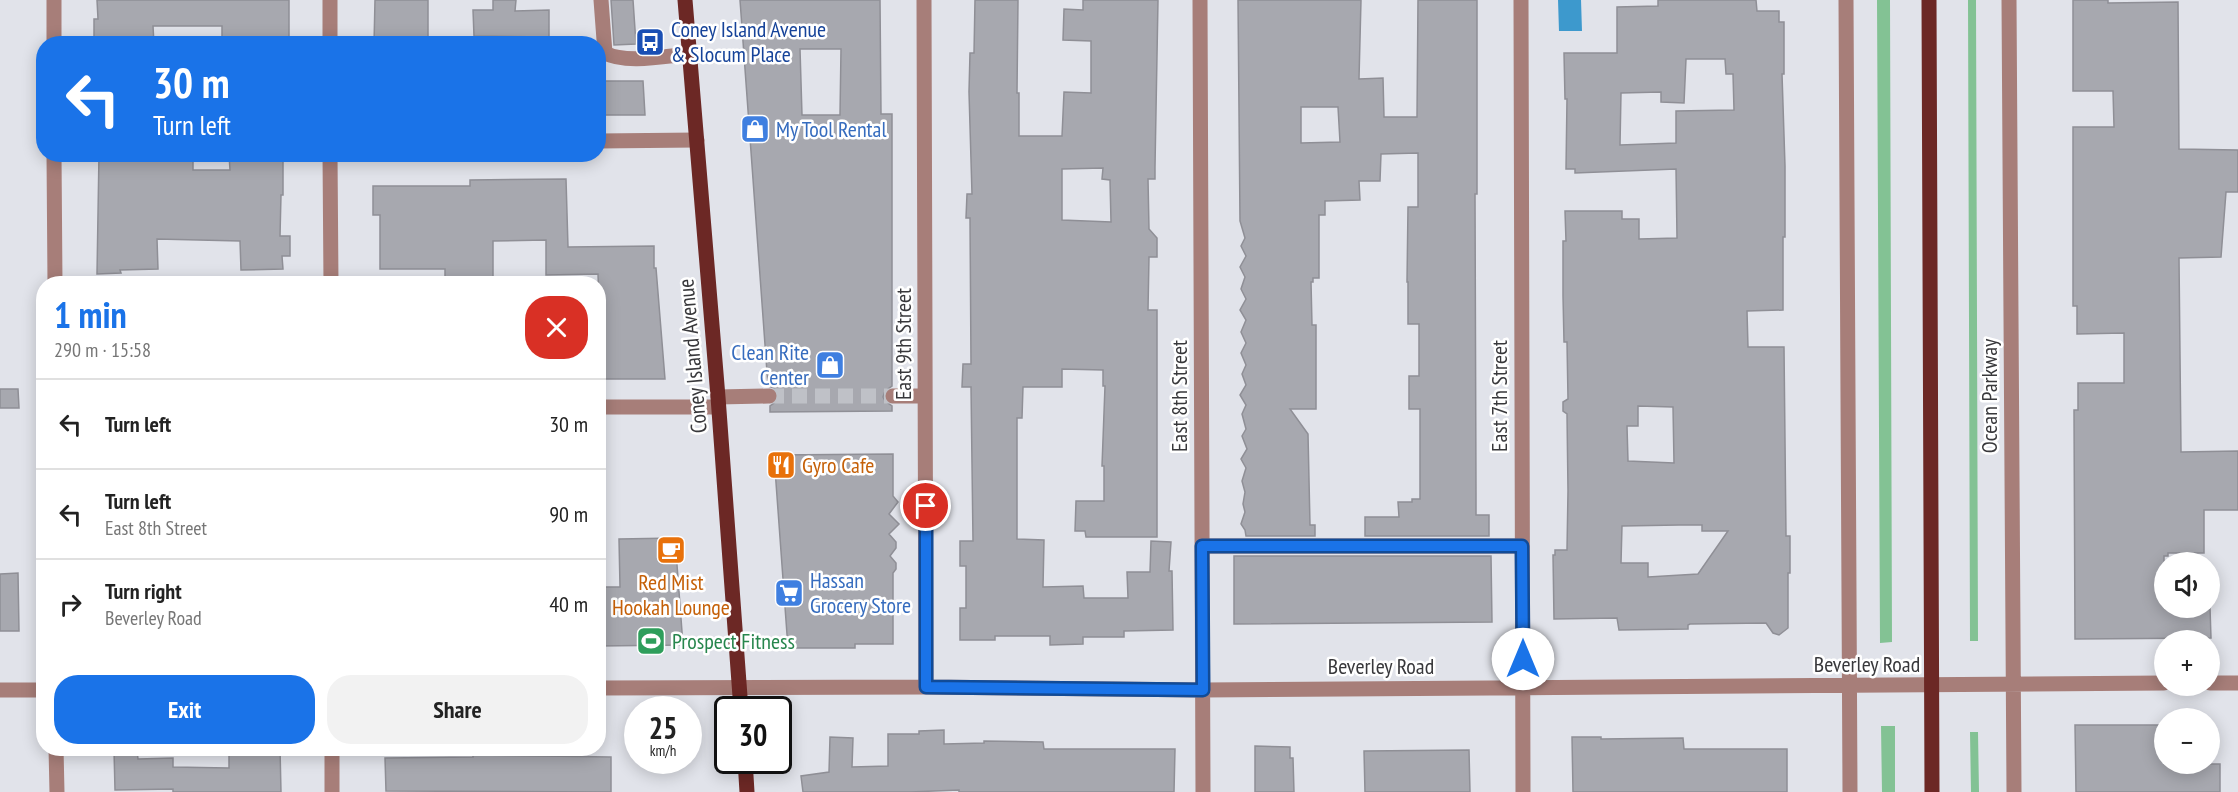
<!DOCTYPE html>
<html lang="en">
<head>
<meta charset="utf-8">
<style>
	body { margin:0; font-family:"PT Sans Narrow",sans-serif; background:#f2f2f2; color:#222; height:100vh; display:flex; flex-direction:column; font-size:22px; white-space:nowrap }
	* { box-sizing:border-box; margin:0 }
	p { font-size:20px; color:#767676 }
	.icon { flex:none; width:33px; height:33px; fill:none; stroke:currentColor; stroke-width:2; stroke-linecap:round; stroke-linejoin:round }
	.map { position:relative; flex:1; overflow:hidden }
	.panel { position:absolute; left:36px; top:276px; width:570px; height:480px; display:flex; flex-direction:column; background:#fff; border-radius:24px; box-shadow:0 3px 15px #0003 }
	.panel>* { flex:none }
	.hud { position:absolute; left:36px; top:36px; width:570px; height:126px; border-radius:24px; box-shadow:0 3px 15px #0003; background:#1a73e8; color:#fff; overflow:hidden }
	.fabs { position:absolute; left:2154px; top:552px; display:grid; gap:12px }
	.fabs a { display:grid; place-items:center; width:66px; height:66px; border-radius:50%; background:#fff; box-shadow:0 3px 15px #0003; font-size:30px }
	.speed { position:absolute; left:624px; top:696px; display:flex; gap:12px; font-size:30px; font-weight:700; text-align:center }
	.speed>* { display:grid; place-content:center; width:78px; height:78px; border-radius:50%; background:#fff; box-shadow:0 3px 15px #0003; line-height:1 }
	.speed small { font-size:15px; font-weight:400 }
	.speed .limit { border:3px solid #111; border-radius:9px; background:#fff; color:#111 }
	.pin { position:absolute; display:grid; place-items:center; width:51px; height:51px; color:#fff; margin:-26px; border:3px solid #fff; border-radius:50%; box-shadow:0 2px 6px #0007 }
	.me { position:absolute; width:66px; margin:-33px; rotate:0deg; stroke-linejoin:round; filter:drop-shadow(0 0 4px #0008) }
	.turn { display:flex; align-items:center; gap:21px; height:126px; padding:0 18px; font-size:27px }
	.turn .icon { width:78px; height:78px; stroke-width:2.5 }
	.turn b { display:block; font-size:42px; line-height:51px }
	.round { display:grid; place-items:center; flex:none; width:63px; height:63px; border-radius:24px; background:#f2f2f2 }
	.headline { display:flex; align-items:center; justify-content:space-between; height:102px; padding:0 18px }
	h1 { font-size:36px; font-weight:800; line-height:45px; color:#1a73e8 }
	.primary-button { display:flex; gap:12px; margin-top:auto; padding:12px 18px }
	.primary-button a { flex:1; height:69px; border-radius:24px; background:#1a73e8; color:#fff; font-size:24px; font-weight:800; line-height:69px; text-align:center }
	.primary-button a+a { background:#f2f2f2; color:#222 }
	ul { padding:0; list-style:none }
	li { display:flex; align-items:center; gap:18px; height:90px; padding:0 18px; border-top:2px solid #e0e0e0 }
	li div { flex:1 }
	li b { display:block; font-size:22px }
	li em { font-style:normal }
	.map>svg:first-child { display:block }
	.green { fill:#83c294 }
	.water { fill:#3d99cd }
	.building { fill:#a7a8af; stroke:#8f8f96; stroke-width:1.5; fill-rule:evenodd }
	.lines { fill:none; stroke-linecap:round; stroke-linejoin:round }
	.minor-tunnel { stroke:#bfc1c7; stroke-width:15; stroke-dasharray:15 8; stroke-linecap:butt }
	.minor { stroke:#a77e79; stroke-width:15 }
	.major { stroke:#6c2825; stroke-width:15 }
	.route-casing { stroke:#114b97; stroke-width:15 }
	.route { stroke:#1a73e8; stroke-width:10 }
	.labels { text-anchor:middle; stroke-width:5; stroke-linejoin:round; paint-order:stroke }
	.transit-label { font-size:22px; fill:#164399; stroke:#fff; text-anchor:start }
	.shop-label { font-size:22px; fill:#366cbe; stroke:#fff; text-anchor:start }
	.street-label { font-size:22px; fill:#38383b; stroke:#fff }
	.food-label { font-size:22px; fill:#c56008; stroke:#fff; text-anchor:start }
	.leisure-label { font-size:22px; fill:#27864d; stroke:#fff; text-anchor:start }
</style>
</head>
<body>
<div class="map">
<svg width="2238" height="792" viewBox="0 0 2238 792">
	<rect width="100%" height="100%" fill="#e1e3ea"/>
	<path class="green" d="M1877,0H1890L1892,642L1880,643Z
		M1968,0H1976L1978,641H1970Z
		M1881,726H1895V792H1882Z
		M1970,732H1978L1979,792H1971Z"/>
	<path class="water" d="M1558,0H1581L1582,31H1559Z"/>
	<path class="building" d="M97,0H289V44H222V26H153L154,44H94V19H98Z
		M375,0H428V44H374Z
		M493,0H516L515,11L549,10V37L474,36L473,10H493Z
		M611,0H633L636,44L614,45Z
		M740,0H880L881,114H892V386L885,391L883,397L885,401L892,406V411L770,412V406L777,401L779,395L774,388L768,386ZM800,49H841L840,115H802Z
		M975,0H1018L1017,93H1019V136H1062L1064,92L1091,93V41L1063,40L1064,9L1083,10V0H1158L1155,167V179H1148L1149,229L1157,238V257H1149L1148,310H1157V537H1086L1085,531H1075L1076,501H1104V466H1102L1105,386H1103V370L1062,369V387H1023L1022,418H1017V539L1044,540L1043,587L1083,586L1084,598H1128L1127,572H1150L1151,541L1171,542L1169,571H1172L1173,630L1124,631V637H1083V644L1050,645V636H995V640H960V608H966V566H960V541H973L971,387H962L963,364H971L970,218H966L967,194H972L969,92L970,53H974ZM1103,168L1102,179L1110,180L1111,222L1062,220V169Z
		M1238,0H1361L1359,79L1383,78L1384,117H1417L1418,0H1477V194H1475L1476,493V515H1489V536H1365V517H1399L1398,502H1412V499H1420V409H1409V376H1419V324H1408V282H1407L1408,207H1418V153L1381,154L1380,181H1359L1360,200L1325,201V215H1319V278H1313V282H1311L1312,325H1316V409H1290L1308,434L1310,525H1315V536H1246L1245,530L1241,524L1245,512L1243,504L1245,492L1242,481L1246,468L1241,459L1247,449L1242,436L1246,429L1242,414L1246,405L1240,395L1246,385L1242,374L1246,365L1241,353L1246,343L1241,332L1246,320L1240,310L1246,299L1241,289L1245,277L1240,267L1246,256L1241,246L1245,238L1240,221ZM1301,107H1338L1340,142L1301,143Z
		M1658,0H1756L1757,11H1779V22H1784V74H1782L1785,166V237H1783V310L1747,311L1748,347H1784L1786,536H1790V573H1788V628L1779,635L1773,633L1766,623L1690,624L1688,625V629L1619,630L1617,618L1554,619L1553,555H1555V550H1567L1568,491L1567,414L1563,411V402L1568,399L1567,342H1564L1563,296V241H1566L1565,211H1622V219H1639V239L1677,238L1676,169L1575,173V169H1566L1567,99H1565L1564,53H1617V7L1658,6ZM1686,59H1725L1726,74H1733L1734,110L1676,111V143L1620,145L1621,93L1661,92V102L1684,103ZM1638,406L1673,407L1674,463L1628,461L1627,426H1638ZM1679,525H1702V531H1728L1698,574L1648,577V563H1621L1622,526Z
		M2073,0H2108V3L2178,2L2179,149L2238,150V192H2226L2221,257L2179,258L2181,452L2238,451V510H2204V553H2168V556H2164V608H2210L2211,638L2075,639L2074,410H2078V383H2124V333L2077,334V306H2073V127H2114L2113,91H2073Z
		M598,81H643L645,115H598Z
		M99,154H193V170H230L229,154H283V195H281L280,236H290V256H282L283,269L241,270L240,241L157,239L158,269L120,270L121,273L97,274Z
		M566,179L568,247L654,246V268H656L665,379H598V360H601L598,274L546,275V240L493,241V284H445V269H380V215H373V186H470V180Z
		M0,389H18L19,408H0Z
		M893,454V496L898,502L889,514L899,524L889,534L896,542V548L890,556L896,563V569L893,573V644H855V648H788L774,455Z
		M675,538L683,645L598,646V587H620L619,539Z
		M1234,556H1491L1492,622L1234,624Z
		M18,573L19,631H0V574Z
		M2075,725H2164V764H2220V792H2076Z
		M944,730V744L984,743V741L1043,742L1044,749H1175L1174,792H959V790L910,792H803L801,776L829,772L830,737L853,738L852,767L888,766V734H919V731Z
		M1572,737H1601V739L1683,738L1684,749H1787V792H1573Z
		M1255,746L1290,747V758H1293L1294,792H1255Z
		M257,748H280L281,792H173V789L115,790L114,750H137L138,759L173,758V767L229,768V752H255Z
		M1469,750L1470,792H1365L1364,751Z
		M473,755L611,757V792L386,791L385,758L473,757Z"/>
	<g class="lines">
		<path class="minor-tunnel" d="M769,396H893"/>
		<path class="minor" d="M54,0V44
			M330,0V44
			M601,0L605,53C625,64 666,56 689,54
			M924,0L926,687
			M1200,0L1203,792
			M1521,0L1523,792
			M1846,0L1850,792
			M2009,0L2014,792
			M598,141L697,140
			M54,154L55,284
			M330,154L331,284
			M893,396H925
			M718,397L769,396
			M598,407H718
			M1202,546H1522
			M2210,683H2238
			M598,688L926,687L1203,690L2164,683
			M0,690H44
			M56,748L57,792
			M332,748V792"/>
		<path class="major" d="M685,0L718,397L741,710
			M1929,0L1932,792
			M745,760L747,792"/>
	</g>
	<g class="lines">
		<g class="route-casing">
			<path id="route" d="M926,506V687L1203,690L1202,546H1522L1523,659"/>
		</g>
		<use href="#route" class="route"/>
	</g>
	<defs>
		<g id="bus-square" transform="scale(1.5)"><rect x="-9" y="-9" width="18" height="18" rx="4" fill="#1a4fb4" stroke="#fff"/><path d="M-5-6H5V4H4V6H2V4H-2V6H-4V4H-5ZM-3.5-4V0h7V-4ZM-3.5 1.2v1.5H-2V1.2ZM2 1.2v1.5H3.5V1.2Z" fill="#fff"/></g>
		<g id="shop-square" transform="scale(1.5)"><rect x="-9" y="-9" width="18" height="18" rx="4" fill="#3f7fe0" stroke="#fff"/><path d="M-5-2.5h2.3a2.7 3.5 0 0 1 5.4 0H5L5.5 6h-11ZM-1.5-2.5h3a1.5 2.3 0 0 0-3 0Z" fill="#fff"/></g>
		<g id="restaurant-square" transform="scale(1.5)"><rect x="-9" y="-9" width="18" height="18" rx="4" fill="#e8710a" stroke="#fff"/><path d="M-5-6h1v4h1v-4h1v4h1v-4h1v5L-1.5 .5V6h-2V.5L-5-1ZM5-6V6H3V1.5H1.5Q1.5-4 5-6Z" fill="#fff"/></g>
		<g id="cafe-square" transform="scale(1.5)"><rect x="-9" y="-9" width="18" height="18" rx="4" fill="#e8710a" stroke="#fff"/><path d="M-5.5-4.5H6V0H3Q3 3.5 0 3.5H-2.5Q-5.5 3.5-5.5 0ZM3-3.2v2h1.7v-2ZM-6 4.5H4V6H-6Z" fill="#fff"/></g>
		<g id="supermarket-square" transform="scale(1.5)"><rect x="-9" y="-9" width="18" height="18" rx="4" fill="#3f7fe0" stroke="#fff"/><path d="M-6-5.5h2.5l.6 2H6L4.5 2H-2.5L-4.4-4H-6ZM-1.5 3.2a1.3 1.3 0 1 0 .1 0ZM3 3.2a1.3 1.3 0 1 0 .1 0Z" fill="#fff"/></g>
		<g id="stadium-square" transform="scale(1.5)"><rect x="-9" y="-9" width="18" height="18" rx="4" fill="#2e9e5b" stroke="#fff"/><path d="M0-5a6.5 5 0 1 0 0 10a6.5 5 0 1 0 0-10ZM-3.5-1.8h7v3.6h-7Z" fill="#fff"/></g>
	</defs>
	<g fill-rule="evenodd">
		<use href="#bus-square" x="650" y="42"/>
		<use href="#shop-square" x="755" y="129"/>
		<use href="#shop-square" x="830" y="365"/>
		<use href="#restaurant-square" x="781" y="465"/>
		<use href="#cafe-square" x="671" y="550"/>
		<use href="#supermarket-square" x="789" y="593"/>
		<use href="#stadium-square" x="651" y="641"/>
	</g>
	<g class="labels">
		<g class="transit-label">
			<text x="671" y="37">Coney Island Avenue<tspan x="671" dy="25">&amp; Slocum Place</tspan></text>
		</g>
		<g class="shop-label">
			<text x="776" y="137">My Tool Rental</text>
			<text x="809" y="360" text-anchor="end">Clean Rite<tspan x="809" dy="25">Center</tspan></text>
			<text x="810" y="588">Hassan<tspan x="810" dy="25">Grocery Store</tspan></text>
		</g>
		<g class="street-label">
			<text transform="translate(903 344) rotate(-90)" y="8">East 9th Street</text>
			<text transform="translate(692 356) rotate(-95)" y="8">Coney Island Avenue</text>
			<text transform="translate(1179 396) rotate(-90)" y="8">East 8th Street</text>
			<text transform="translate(1499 396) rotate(-90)" y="8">East 7th Street</text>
			<text transform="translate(1989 396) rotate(-90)" y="8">Ocean Parkway</text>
			<text x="1867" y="672">Beverley Road</text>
			<text x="1381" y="674">Beverley Road</text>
		</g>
		<g class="food-label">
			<text x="802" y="473">Gyro Cafe</text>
			<text x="671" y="590" text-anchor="middle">Red Mist<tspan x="671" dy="25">Hookah Lounge</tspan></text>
		</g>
		<g class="leisure-label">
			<text x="672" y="649">Prospect Fitness</text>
		</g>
	</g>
</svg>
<div class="fabs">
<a><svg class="icon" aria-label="sound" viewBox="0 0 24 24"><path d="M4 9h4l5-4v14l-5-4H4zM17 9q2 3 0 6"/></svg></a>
<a>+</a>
<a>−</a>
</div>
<div class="speed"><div>25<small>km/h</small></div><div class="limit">30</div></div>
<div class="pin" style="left:926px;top:506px;background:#d93025"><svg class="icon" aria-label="arrive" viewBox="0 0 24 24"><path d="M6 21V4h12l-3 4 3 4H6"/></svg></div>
<svg class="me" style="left:1523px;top:659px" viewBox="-20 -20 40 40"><circle r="19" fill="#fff"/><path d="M0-13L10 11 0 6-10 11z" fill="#1a73e8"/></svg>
<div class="hud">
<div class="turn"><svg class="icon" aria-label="left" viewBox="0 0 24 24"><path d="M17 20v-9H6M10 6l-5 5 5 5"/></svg><div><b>30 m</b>Turn left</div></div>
</div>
<section class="panel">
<div class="headline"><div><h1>1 min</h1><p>290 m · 15:58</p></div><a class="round" style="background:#d93025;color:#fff"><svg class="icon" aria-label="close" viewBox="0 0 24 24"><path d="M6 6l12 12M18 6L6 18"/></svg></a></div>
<ul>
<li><svg class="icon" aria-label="left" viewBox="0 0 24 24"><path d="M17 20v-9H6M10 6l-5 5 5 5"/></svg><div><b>Turn left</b></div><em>30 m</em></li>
<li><svg class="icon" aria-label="left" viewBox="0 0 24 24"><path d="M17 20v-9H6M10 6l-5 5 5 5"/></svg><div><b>Turn left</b><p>East 8th Street</p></div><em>90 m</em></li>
<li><svg class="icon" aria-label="right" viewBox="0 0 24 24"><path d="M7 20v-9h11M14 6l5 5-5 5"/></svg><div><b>Turn right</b><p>Beverley Road</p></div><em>40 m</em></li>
</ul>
<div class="primary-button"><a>Exit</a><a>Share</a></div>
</section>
</div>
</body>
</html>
